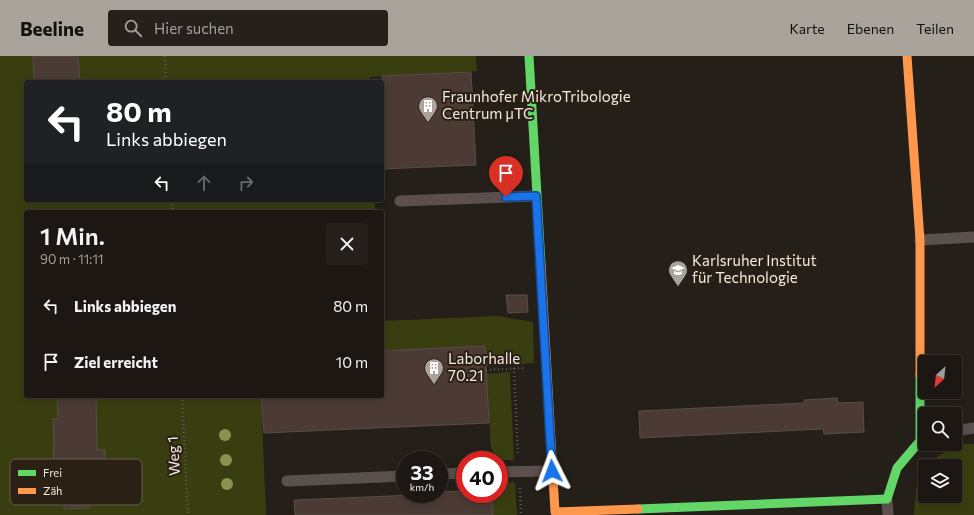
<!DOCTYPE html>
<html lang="de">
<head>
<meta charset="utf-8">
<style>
	body { margin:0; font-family:Commissioner,sans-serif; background:#25201c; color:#f1f3f6; height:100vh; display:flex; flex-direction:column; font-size:15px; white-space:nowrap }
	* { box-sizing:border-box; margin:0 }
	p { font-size:13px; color:#a09fa0 }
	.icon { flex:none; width:22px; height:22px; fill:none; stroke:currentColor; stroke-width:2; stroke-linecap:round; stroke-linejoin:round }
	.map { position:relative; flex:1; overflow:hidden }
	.panel { position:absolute; left:24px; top:154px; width:360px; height:188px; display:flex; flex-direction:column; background:#1c1713; border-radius:4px; box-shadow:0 2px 10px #0003,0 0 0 1px #3a3633 }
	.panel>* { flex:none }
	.guide { position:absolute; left:24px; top:24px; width:360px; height:122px; border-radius:4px; box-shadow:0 2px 10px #0003,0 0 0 1px #3a3633; background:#202124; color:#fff; overflow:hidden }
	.needle { width:26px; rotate:207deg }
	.fabs { position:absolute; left:918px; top:299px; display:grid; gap:8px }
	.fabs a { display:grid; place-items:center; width:44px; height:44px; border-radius:4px; background:#1c1713; box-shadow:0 2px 10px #0003,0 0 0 1px #3a3633; font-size:20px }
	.speed { position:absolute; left:396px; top:395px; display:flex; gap:8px; font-size:20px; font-weight:700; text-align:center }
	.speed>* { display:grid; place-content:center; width:52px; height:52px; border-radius:50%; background:#1c1713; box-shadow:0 2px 10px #0003,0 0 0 1px #3a3633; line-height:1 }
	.speed small { font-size:10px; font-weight:400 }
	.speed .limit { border:6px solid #d22; background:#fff; color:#111 }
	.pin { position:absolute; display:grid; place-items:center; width:34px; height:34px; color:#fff; margin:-41px -17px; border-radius:50% 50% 50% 0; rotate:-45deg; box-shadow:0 0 4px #0007 }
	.pin .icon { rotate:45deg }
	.me { position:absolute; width:44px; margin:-22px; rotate:357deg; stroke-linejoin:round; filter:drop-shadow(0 0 3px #0008) }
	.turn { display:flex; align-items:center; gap:14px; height:84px; padding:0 16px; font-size:18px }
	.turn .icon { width:52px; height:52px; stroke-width:2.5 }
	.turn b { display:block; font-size:28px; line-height:34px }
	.lanes { display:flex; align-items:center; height:38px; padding:0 16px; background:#0003; justify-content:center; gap:20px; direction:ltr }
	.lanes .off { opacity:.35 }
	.round { display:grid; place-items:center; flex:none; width:42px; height:42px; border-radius:4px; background:#25201c }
	.summary { display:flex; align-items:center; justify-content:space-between; height:68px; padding:0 16px }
	h1 { font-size:24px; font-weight:600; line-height:30px }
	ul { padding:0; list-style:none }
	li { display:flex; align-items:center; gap:12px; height:56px; padding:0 16px }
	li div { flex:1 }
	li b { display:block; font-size:15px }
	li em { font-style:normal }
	header { display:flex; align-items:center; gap:24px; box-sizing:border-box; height:56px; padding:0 20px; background:#aaa39c; color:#111 }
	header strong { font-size:19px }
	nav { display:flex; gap:22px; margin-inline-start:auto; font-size:14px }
	.search { width:280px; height:36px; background:#25201c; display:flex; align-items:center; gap:10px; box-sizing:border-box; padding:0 14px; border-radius:4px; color:#a09fa0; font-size:15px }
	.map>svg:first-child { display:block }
	.green { fill:#393e11 }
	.building { fill:#4c3b35; stroke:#554e4a }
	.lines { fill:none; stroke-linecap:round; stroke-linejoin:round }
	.path { stroke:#5f5754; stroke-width:2.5; stroke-dasharray:1 3; stroke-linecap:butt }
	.lane { stroke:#5c504e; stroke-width:11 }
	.fast { stroke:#63d668; stroke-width:9 }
	.slow { stroke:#ff974d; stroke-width:9 }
	.tree { fill:#89924e }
	.route-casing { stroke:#114b97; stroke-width:10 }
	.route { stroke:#1a73e8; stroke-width:7 }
	.labels { text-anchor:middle; stroke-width:4; stroke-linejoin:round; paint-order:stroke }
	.poi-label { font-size:15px; fill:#f1eae2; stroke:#2a2014; text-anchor:start }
	.street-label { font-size:15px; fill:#f1eae2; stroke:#2a2014 }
	.key { fill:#2a2014; stroke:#665d52; stroke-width:1 }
	.key-label { font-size:11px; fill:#f1eae2 }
</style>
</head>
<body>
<header>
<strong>Beeline</strong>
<div class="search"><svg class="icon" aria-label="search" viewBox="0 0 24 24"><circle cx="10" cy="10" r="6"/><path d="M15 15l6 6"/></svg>Hier suchen</div>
<nav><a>Karte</a><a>Ebenen</a><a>Teilen</a></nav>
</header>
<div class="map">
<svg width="974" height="459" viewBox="0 0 974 459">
	<rect width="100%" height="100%" fill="#251f19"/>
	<path class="green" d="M0,0H476L477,15L370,21V26H26V144H375V156H26V340H261L266,459H0Z
		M498,260L533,266L534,307L486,310L382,295V265Z
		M510,316L514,404H502L497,402L491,392L486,318Z
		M963,388H974V459H914L916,433L925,414V440H955V410H928C937,398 950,393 963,388Z
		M515,426L517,459H493L492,438H499V427Z"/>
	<path class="building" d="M33,0H78L80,26H34Z
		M471,16L476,109L382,113V20Z
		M506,239H527L528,256L508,257Z
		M485,290L489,367L264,377L261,340H382V295Z
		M57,340H96L97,394H105L106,429H109L110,448H89V452L64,453V447H56L53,390H54L53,363H58Z
		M837,342L838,347L863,346L864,376L824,378L823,373L640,382L639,355L804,347V344Z
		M465,435V438H492L493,459H295L294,444L439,438V436Z"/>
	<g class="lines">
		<path class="path" d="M165,0L166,26
			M172,144L173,156
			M514,312L518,399
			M486,314L525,312
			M182,340L188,459
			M520,432L521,459"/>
		<path class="lane" d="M400,145L536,140
			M920,184L974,181
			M955,375L974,372
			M499,416L552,415
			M439,418L465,417
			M287,425L405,420
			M887,443L888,459"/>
		<path class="fast" d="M529,0L541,209
			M638,453L887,443L897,412L920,385V319"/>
		<path class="slow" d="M907,0L920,184V319
			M541,209L555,456L638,453"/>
	</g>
	<g class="tree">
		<circle cx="225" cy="379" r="6"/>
		<circle cx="226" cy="404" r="6"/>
		<circle cx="227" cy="428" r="6"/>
	</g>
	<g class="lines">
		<g class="route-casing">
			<path id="route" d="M506,141L536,140L552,415"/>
		</g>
		<use href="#route" class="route"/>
	</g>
	<defs>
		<g id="building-pin" transform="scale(1)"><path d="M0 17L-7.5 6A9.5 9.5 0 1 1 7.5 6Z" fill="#aaa39c" stroke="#2a2014"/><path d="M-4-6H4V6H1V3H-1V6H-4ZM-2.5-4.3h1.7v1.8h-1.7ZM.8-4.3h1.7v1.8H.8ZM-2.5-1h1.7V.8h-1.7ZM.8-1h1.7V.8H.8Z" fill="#fff"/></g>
		<g id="university-pin" transform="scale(1)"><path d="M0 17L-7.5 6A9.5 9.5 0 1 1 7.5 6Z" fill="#aaa39c" stroke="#2a2014"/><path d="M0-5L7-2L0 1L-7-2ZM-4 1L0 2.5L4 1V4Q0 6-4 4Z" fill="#fff"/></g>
	</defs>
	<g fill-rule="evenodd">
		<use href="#building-pin" x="428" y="50"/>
		<use href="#university-pin" x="678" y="214"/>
		<use href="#building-pin" x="434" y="312"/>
	</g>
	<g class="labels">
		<g class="poi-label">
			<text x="442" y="46">Fraunhofer MikroTribologie<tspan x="442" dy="17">Centrum µTC</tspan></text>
			<text x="692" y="210">Karlsruher Institut<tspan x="692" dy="17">für Technologie</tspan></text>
			<text x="448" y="308">Laborhalle<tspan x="448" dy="17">70.21</tspan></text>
		</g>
		<g class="street-label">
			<text transform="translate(174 400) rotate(-93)" y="5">Weg 1</text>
		</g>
	</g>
	<rect x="10" y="403" width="132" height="46" rx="6" class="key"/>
	<rect x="18" y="414" width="18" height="6" fill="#63d668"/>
	<rect x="18" y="432" width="18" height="6" fill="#ff974d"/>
	<g class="key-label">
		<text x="43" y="421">Frei</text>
		<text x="43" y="439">Zäh</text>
	</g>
</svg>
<div class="fabs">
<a><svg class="needle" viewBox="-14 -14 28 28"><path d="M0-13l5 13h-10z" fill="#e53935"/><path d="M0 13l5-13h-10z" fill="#a09fa0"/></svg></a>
<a><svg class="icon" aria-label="search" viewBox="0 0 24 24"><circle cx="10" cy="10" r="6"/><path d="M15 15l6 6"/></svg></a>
<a><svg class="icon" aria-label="layers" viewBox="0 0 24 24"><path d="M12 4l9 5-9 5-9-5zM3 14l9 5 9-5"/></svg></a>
</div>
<div class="speed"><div>33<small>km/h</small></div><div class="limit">40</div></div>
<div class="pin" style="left:506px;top:141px;background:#d93025"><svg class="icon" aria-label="arrive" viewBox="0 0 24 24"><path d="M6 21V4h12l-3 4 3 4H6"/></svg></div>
<svg class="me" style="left:552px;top:415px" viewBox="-20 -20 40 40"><path d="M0-17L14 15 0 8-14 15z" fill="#1a73e8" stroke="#fff" stroke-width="4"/></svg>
<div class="guide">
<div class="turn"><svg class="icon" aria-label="left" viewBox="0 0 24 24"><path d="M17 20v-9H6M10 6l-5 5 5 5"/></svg><div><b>80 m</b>Links abbiegen</div></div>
<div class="lanes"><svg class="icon" aria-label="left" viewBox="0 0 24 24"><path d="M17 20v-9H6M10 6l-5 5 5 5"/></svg><svg class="icon off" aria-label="ahead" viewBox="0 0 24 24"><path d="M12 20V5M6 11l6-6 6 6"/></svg><svg class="icon off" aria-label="right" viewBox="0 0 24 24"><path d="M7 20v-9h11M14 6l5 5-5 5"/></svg></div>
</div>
<section class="panel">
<div class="summary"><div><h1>1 Min.</h1><p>90 m · 11:11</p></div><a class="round"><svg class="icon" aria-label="close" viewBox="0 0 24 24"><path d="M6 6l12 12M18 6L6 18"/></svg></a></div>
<ul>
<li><svg class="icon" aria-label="left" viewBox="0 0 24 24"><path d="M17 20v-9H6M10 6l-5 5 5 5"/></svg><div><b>Links abbiegen</b></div><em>80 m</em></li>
<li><svg class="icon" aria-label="arrive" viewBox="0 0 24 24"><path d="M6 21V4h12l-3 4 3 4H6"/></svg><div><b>Ziel erreicht</b></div><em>10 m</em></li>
</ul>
</section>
</div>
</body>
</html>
